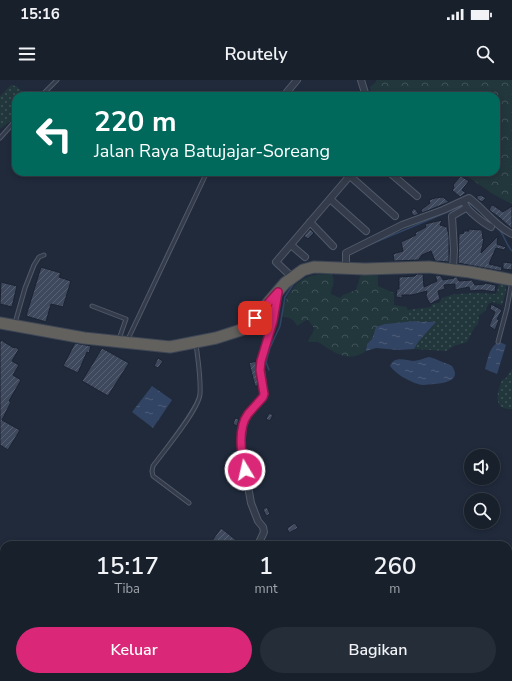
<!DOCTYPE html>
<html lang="id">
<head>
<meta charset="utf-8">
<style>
	body { margin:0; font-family:"Nunito Sans",sans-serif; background:#252d38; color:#f1f3f6; height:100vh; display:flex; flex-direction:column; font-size:15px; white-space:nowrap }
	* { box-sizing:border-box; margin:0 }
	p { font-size:13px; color:#9fa3a9 }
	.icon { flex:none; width:22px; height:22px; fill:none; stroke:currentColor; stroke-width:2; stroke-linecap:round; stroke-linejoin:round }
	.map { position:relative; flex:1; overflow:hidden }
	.side { position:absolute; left:0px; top:461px; width:512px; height:140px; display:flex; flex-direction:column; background:#18202c; border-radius:12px 12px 0 0; box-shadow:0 2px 6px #0003,0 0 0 1px #363e48 }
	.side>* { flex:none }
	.hud { position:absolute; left:12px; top:12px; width:488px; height:84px; border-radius:12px; box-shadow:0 2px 6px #0003,0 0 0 1px #363e48; background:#00695c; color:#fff; overflow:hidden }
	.buttons { position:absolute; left:464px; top:369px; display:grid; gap:8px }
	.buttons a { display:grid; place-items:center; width:36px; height:36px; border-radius:50%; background:#18202c; box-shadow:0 2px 6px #0003,0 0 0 1px #363e48; font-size:20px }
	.pin { position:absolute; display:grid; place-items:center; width:34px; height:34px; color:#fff; margin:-17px; border-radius:8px; box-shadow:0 2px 6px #0006 }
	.me { position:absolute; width:44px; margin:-22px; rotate:351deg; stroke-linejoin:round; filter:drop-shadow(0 0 3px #0008) }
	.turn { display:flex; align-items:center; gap:14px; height:84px; padding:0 16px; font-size:18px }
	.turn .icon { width:52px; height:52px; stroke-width:2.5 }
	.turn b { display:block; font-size:28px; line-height:34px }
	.eta { display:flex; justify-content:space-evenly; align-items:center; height:68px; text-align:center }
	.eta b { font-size:24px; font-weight:600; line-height:28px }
	.primary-button { display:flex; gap:8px; margin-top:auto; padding:8px 16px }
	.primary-button a { flex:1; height:46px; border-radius:24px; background:#db2777; color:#fff; font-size:16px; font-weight:600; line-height:46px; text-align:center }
	.primary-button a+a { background:#252d38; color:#f1f3f6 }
	.status { display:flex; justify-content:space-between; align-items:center; height:28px; padding:0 20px; background:#18202c; direction:ltr }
	.status svg { height:11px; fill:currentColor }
	header { display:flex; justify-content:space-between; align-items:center; height:52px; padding:0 16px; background:#18202c; font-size:18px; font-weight:600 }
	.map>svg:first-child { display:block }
	.grass { fill:url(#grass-dots) }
	.forest { fill:url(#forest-crowns) }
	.water { fill:url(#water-ripples) }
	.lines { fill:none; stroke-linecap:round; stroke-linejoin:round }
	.stream { stroke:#324464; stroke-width:1.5 }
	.building { fill:url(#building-hatch); stroke:#1b2332 }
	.service-casing { stroke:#515a69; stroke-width:5 }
	.minor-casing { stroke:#515a69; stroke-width:8 }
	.trunk-casing { stroke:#3e4756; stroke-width:13 }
	.service { stroke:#343c4b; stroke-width:3 }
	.minor { stroke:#343c4b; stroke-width:6 }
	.trunk { stroke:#62615e; stroke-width:11 }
	.route-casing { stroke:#8e194d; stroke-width:10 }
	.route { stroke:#db2777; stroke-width:7 }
</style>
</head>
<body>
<div class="status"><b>15:16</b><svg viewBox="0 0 49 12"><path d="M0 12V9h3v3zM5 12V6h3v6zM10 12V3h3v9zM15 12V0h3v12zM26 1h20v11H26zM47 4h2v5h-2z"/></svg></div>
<header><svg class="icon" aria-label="menu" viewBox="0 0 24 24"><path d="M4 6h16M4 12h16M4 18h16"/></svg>Routely<svg class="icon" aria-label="search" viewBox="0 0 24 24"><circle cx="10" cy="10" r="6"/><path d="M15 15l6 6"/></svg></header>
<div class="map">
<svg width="512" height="601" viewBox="0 0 512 601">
	<defs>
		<pattern id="grass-dots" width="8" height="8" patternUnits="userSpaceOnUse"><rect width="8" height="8" fill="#22373c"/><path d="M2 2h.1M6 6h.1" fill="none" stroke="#405257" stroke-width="1.8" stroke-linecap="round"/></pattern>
		<pattern id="forest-crowns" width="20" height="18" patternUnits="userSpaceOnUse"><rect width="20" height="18" fill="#22373c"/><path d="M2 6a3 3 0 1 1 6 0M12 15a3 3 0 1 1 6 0" fill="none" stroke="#405257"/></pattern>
		<pattern id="water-ripples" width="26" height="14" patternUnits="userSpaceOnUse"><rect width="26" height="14" fill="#324464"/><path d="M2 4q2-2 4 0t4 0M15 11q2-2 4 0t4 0" fill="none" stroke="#4d5d79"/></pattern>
		<pattern id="building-hatch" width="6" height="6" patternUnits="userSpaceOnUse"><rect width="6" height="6" fill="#3e495d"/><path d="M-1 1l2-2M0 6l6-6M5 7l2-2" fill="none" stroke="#576173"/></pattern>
	</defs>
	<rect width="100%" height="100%" fill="#202a3b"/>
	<path class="grass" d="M11,5L16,6L28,16H16V37L0,49V16Z
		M499,204L506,205V212L502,225L493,222L489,223L485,231L479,235L478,244L474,248L467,262L454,266L446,271L414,269L417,262L433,246L431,241C423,243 417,241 409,242L407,230L431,227L432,224L439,223C440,222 441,219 443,218C453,212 483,213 495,214L497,212Z
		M512,289V329C492,330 497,312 502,300L506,298Z"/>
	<path class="forest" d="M376,0H512V124L493,114L461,92H496V16H371L370,7L376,2Z
		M363,193L378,194V206L394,213V225L407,227L409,242L385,244L373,253L372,259L367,264L366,271C348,284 334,272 318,262H308C309,257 314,253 314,248L308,240H306L297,246C294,239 289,237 282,236C284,217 296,197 316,195C321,194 327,194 332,194C336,206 331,205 331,214L340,218L343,215L356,210L360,197Z
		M508,515H512V572L508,569Z"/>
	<path class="water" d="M416,241C423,243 429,241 436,242L418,262L414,269L399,270L376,268L366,271L367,264L372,259L376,247L385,244Z
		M500,262L506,265L497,294L485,289C488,280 489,265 500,262Z
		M429,277C437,279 444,283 452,286C462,301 444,303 434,304C429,304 423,306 418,304C408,301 396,294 390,286C394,276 405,280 413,281C418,281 424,278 429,277Z
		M152,306L172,320L153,348L132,332Z"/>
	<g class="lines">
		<path class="stream" d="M467,123H469C480,132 492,141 501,152C505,158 507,166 512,171
			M364,167L464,125
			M335,193H347
			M269,290L266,282L270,268L280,246L285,217L294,203"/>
	</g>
	<path class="building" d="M461,96L469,101L462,110L466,113L460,117L452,110L454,108L453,105Z
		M481,115L486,118L482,122L477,119V116Z
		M443,117L449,122L422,133L421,130L430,123L429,120L435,118Z
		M493,125L503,132L512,126V149L500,138L489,130L491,126Z
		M414,128L419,134H418L414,136L411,132Z
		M442,140L440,145L447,147L449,156V182L435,181L431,171L422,175L419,179V180L394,181L393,174L403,171L401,162L416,155L415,153L426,147L425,144Z
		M310,149L314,153L308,159L304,156Z
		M468,149L482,150L483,159H484L481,173L498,156L497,164L506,167L504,170L496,168L489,184L502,187L501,191L458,183L459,154L464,153L463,151H469Z
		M503,182L512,183V190L503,189Z
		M41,187L61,193L59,197L71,201L63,227L51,224L46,242L26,236Z
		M417,194H423L424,207L437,201L435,196L437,195L441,196L443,200L454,198V197H457L459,201L472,200L475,205L485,204V203L496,205L495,212L481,210L470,211L469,207L455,210V204L444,205L445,209L438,211L440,219L430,224L426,216L427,211L412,215H402V218L396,217L397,209H399V197L415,196Z
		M1,202L17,206L12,227L0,224Z
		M491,224L502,230L497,239L499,240L495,250L489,246L495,232L490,229Z
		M1,260L14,268L15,267L19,269L12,281L19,285L13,295L21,300L9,321L11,322L2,340L20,350L8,370L0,365V262Z
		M75,263L91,266L89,273L87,272L78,293L63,286Z
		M102,268L129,283L108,316L82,301Z
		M158,278L163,281L158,288L154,286Z
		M256,281L258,306H255L249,283Z
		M269,333L273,335L270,341L266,339Z
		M235,338L239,339L237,346L233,344Z
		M233,388H240V397H233Z
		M238,402H243L244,412L237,411Z
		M267,427L270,434L266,436L263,429Z
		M295,443L298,448L289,453L287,448Z
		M221,448L236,460L232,465H209Z"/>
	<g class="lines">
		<g class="service-casing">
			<path id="service" d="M41,16L57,0
				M0,58L16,40
				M92,226L126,239L119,259
				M15,243L25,208L34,185L39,177L44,175
				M128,259L207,92
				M498,262L507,228L512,201
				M189,423L153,396L152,391L153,386C164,371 199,329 200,314C201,298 198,280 196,264"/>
		</g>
		<g class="minor-casing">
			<path id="minor" d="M361,0L366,16
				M287,12L297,0
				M389,92L417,116
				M350,96L395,136
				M330,119L366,151
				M465,124C467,131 485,144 491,147
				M310,142L333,166
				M291,165L305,177
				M344,187L346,182V173L402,145L443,130L469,118C484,129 495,146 512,154
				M453,189L454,170L452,136L466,128
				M292,197L276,182L353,92
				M258,465L264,452L263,447L258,441L251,423L241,366L243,347L247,335L263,317L264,314L261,290V281L273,241L277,216
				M223,597L226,601
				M170,601L171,597"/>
		</g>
		<g class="trunk-casing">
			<path id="trunk" d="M0,243L84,258L170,267L216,258L241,250L255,238L285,203L303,190L314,187L365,189L429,187L470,192L512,200"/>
		</g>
		<use href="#service" class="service"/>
		<use href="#minor" class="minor"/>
		<use href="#trunk" class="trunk"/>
	</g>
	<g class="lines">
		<g class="route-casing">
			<path id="route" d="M245,390C241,373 237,349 248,334C253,328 258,323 263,317L264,314L260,290L261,281L273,241L278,212L255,238"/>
		</g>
		<use href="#route" class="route"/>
	</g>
</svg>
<div class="buttons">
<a><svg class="icon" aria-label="sound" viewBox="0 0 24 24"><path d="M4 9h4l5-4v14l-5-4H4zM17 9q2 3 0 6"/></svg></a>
<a><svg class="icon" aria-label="search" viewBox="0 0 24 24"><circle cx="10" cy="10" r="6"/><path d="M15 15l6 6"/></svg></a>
</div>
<div class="pin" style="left:255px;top:238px;background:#d93025"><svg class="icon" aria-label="arrive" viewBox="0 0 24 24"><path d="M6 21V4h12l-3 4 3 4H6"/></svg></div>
<svg class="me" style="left:245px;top:390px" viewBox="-20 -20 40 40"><circle r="17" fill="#db2777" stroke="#fff" stroke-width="3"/><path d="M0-11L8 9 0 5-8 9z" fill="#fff"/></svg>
<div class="hud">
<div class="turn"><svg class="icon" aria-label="left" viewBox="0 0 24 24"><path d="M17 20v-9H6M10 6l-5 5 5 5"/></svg><div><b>220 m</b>Jalan Raya Batujajar-Soreang</div></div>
</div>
<section class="side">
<div class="eta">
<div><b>15:17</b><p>Tiba</p></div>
<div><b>1</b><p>mnt</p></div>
<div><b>260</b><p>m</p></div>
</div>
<div class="primary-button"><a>Keluar</a><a>Bagikan</a></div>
</section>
</div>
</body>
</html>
